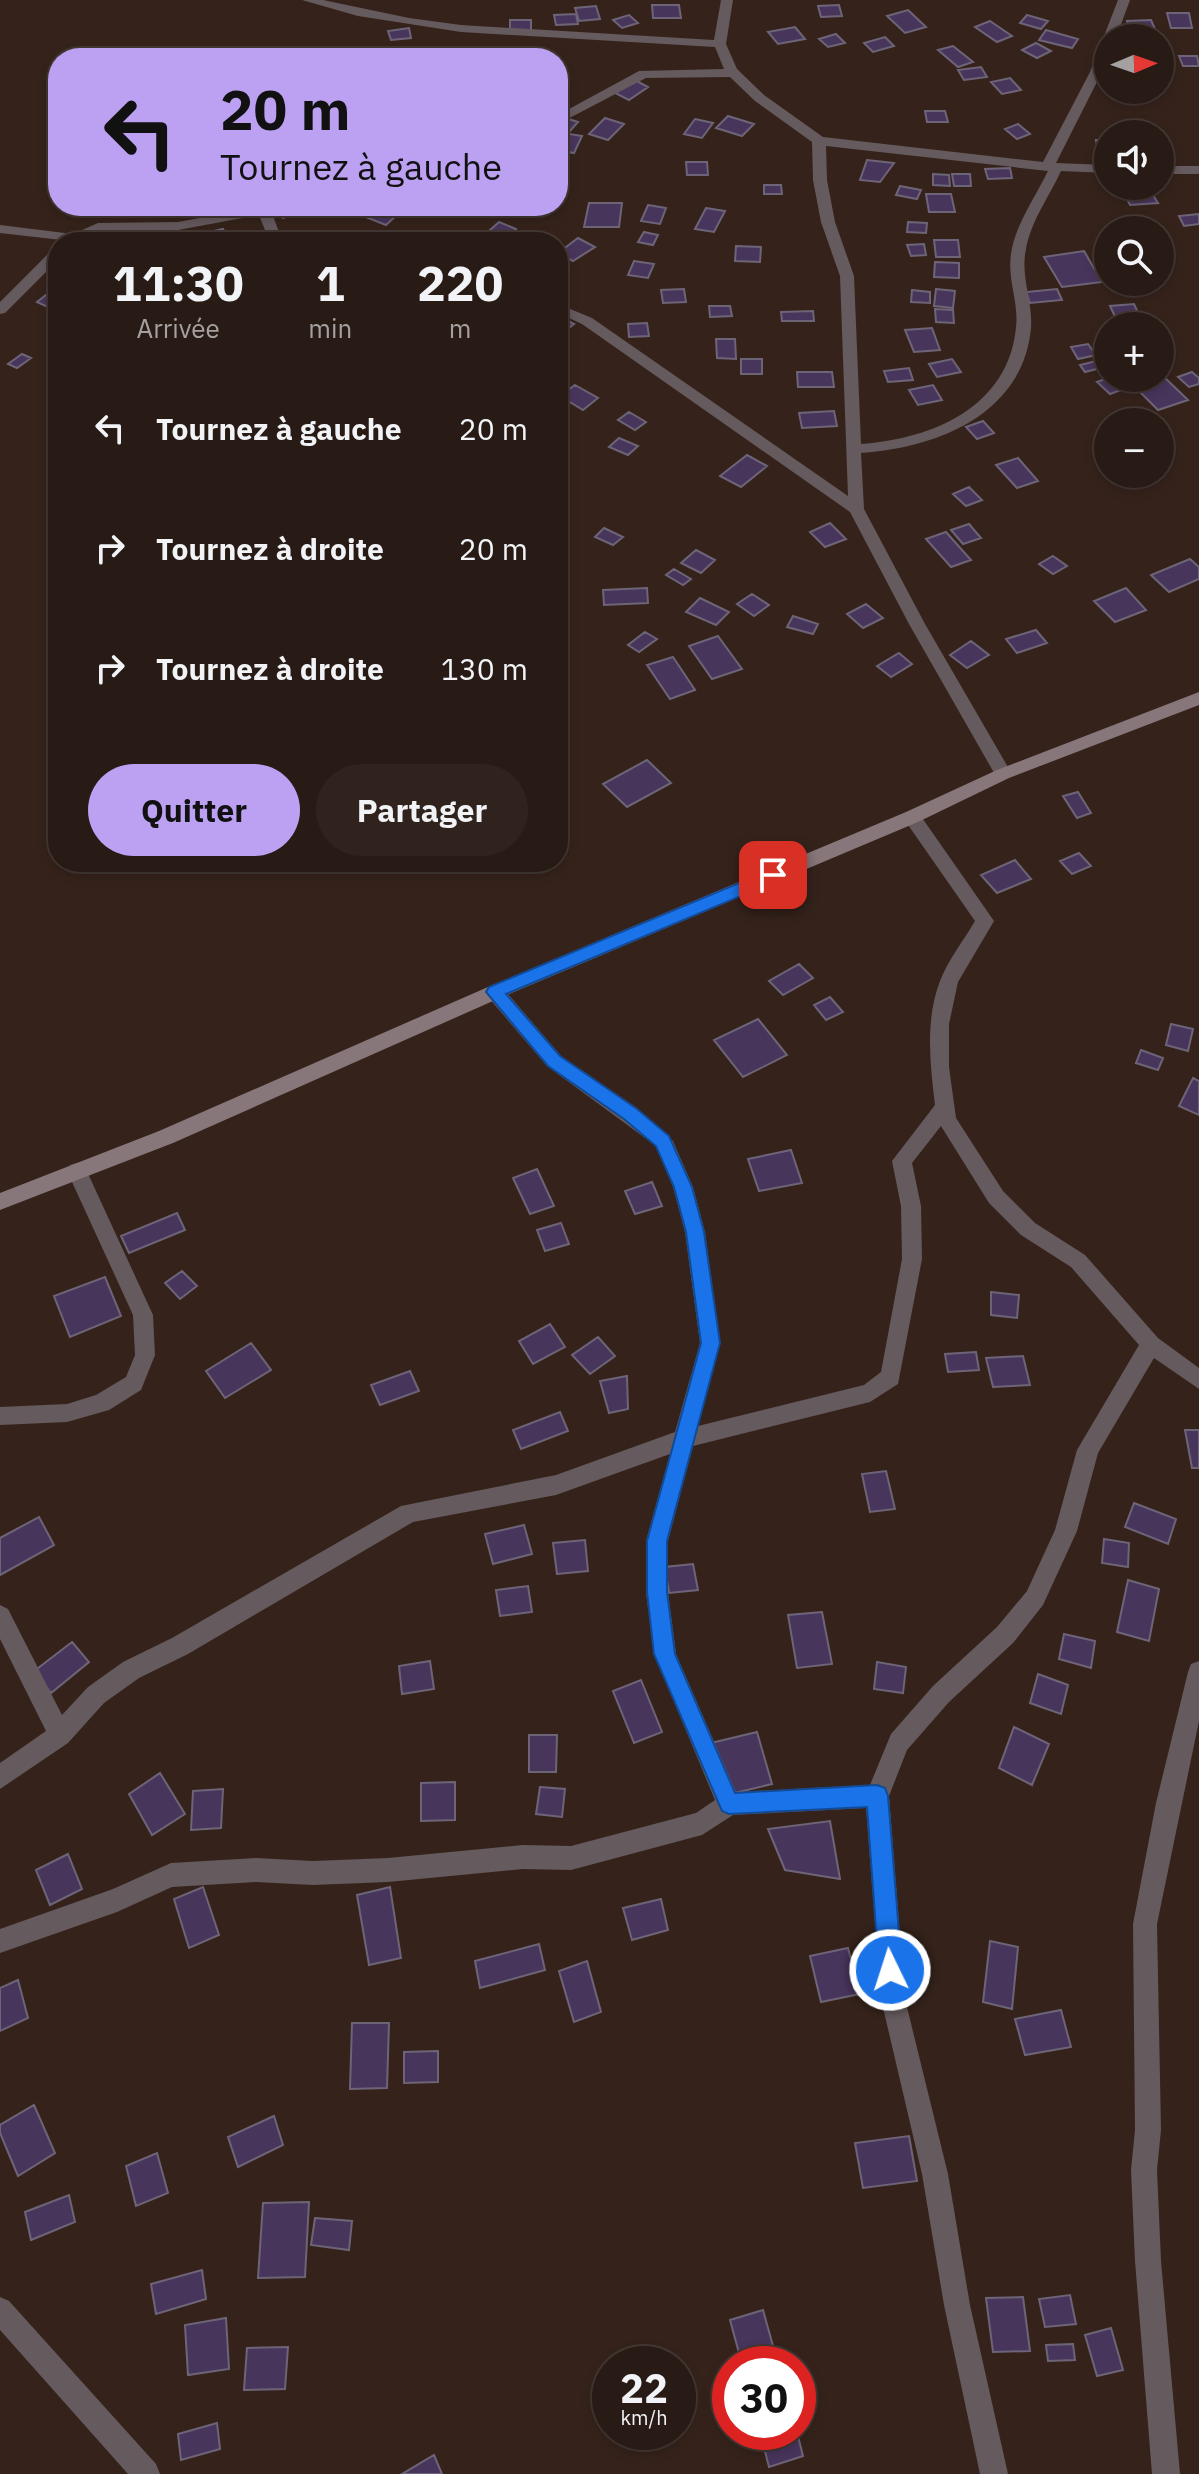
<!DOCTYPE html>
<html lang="fr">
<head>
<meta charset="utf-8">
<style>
	body { margin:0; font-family:"IBM Plex Sans",sans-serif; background:#30231d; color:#f1f3f6; height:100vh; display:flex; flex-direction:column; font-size:30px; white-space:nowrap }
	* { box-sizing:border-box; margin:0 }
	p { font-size:26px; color:#a5a1a0 }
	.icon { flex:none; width:44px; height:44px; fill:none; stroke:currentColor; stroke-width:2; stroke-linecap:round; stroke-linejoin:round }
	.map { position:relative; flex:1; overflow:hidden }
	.sheet { position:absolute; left:48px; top:232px; width:520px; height:640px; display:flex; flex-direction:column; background:#281a14; border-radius:32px; box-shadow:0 4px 12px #0003,0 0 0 2px #443834 }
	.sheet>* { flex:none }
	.guide { position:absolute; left:48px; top:48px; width:520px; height:168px; border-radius:32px; box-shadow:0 4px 12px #0003,0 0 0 2px #443834; background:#bca0f2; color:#111; overflow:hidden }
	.needle { width:52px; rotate:88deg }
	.controls { position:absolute; left:1094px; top:24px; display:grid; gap:16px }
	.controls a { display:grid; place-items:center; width:80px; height:80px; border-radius:50%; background:#281a14; box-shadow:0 4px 12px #0003,0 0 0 2px #443834; font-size:40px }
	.speed { position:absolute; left:592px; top:2346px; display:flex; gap:16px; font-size:40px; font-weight:700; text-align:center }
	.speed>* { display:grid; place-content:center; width:104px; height:104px; border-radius:50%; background:#281a14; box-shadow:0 4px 12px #0003,0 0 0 2px #443834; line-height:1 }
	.speed small { font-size:20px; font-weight:400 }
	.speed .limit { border:12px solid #d22; background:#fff; color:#111 }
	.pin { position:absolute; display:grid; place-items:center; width:68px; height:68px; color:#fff; margin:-34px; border-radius:16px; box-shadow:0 4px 12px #0006 }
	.me { position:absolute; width:88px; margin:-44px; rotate:356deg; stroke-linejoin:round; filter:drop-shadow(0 0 6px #0008) }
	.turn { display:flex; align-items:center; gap:28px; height:168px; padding:0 40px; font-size:36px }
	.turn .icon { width:104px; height:104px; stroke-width:2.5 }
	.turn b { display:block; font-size:56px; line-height:68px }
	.eta { display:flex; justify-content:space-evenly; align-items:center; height:136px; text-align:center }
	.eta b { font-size:48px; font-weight:800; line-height:56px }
	.action { display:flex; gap:16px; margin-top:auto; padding:16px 40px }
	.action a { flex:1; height:92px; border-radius:48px; background:#bca0f2; color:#111; font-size:32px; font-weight:800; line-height:92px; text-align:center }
	.action a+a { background:#30231d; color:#f1f3f6 }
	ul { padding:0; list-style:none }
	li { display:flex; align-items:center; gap:24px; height:120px; padding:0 40px }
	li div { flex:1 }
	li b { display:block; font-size:30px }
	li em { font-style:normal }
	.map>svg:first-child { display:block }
	.building { fill:#48355c; stroke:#6d6477; stroke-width:2 }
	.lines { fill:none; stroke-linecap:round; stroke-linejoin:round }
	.street { fill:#655a5d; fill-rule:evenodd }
	.secondary { fill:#87767a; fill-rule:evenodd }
	.route { fill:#1a73e8; stroke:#114b97; stroke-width:2 }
</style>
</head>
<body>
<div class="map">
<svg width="1199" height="2474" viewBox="0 0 1199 2474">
	<rect width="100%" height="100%" fill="#35231b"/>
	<path class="building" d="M652,5H679L681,18H653Z
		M839,5L842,16L821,17L818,6Z
		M596,6L600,19L579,21L575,8Z
		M908,10L926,27L905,33L887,16Z
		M1167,13H1189L1192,28H1171Z
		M576,14L578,24L556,25L554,15Z
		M629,15L638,23L622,28L613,20Z
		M1027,15L1048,21L1041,29L1020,23Z
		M510,20H531V33H510Z
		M1151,20L1155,29L1131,30L1127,21Z
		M990,21L1012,36L997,42L975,27Z
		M795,27L805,39L778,44L768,32Z
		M409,28L411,38L391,40L388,31Z
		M1046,30L1078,39L1072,48L1039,40Z
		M836,34L845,43L828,47L819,39Z
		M885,37L894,46L873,52L864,43Z
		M1036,43L1051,51L1037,58L1022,50Z
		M953,46L973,62L958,67L938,50Z
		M425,47L437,55L414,58L408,54Z
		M1179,56H1197L1199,66H1183Z
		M981,67L987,77L964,80L958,70Z
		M1010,78L1021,90L1002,94L991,82Z
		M635,80L648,87L629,100L615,93Z
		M925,111H945L948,122H927Z
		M728,116L754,124L742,136L716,128Z
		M562,117L578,122L569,132L558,129Z
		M605,118L624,124L608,140L589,134Z
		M695,119L713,123L702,138L684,134Z
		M1018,124L1030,134L1017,139L1005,129Z
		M563,133L582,136L574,153L558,150Z
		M1096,140H1108V158H1099Z
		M867,160L894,163L880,182L860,180Z
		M686,162H707L708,175H687Z
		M1010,168L1012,178L988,179L985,169Z
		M933,174L949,175L950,186L933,185Z
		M952,174H970L971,186H954Z
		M764,185H781L782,194H764Z
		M900,186L921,190L917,199L896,195Z
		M926,194H951L955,212H929Z
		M1153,195L1158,203L1130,205L1126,197Z
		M589,203H622L619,227H584Z
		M648,205L666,208L660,224L641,221Z
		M290,206H296L301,211L283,218L276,211Z
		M380,208L398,214L386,225L368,218Z
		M706,208L725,211L714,232L695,229Z
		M1199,214V224L1184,226L1179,216Z
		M499,222L516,229L507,238L489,231Z
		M908,222L927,223L926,233L907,232Z
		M223,229L230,242H205L201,234Z
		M644,232L658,235L653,245L638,242Z
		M578,238L595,247L573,261L558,253Z
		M934,240H958L960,257H936Z
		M924,244L926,255L911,256L907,245Z
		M736,246L761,247L760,262L735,261Z
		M1084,251L1102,282L1062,287L1044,257Z
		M634,261L654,264L648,278L628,275Z
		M935,262L959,263V278L934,277Z
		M684,289L686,302L663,303L661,290Z
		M936,289L955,291L953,308L934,306Z
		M1057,289L1062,300L1030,303L1026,292Z
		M912,290L930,292V303L911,302Z
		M51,291L58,294V301L50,308L37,302Z
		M1134,304L1140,317L1116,319L1110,306Z
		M709,306H730L732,316L710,317Z
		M935,309L953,310L954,323L936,322Z
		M813,311L814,321H782L781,312Z
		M558,316L574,324L560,335L558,334Z
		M647,323L649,336L629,337L628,324Z
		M932,328L940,350L914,352L905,330Z
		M716,339H735L736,359L717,358Z
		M1088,344L1096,355L1078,359L1071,347Z
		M22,354L31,358L17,368L8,364Z
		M741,359H762V374H741Z
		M952,359L961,372L937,377L929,364Z
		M1104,359L1108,366L1085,372L1080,365Z
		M909,368L913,380L888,382L884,371Z
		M797,372H832L834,387H798Z
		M1192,372L1199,378V384L1189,387L1178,377Z
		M1160,373L1188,400L1158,410L1127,379L1160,378Z
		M1108,378H1119L1129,387L1110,394L1097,382Z
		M575,385L598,398L583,410L560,396Z
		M933,385L942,400L918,405L909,390Z
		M834,411L837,426L802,428L799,413Z
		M629,412L646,422L635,430L618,420Z
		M983,421L994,433L977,439L966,427Z
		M619,438L638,446L628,455L609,447Z
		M747,455L767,466L741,487L720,476Z
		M1018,458L1038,481L1017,488L996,465Z
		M969,487L982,500L966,506L953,494Z
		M830,523L846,539L825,547L810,532Z
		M969,524L981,538L963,544L951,530Z
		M604,528L623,537L613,545L595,537Z
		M946,532L971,560L951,567L926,539Z
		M696,550L715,560L701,573L681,563Z
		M1053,556L1067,566L1053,574L1039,564Z
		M1190,559L1199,567V579L1169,592L1151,575Z
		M674,569L691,579L683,585L666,575Z
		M647,588L648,603L604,605L603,590Z
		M1126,588L1146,610L1115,622L1094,601Z
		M752,594L769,605L754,616L737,604Z
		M700,598L729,612L716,625L686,612Z
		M866,604L883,618L863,628L847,614Z
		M793,616L818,624L813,634L787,627Z
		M1036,630L1047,643L1017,653L1006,639Z
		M645,632L657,639L639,652L628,645Z
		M718,636L742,669L712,679L689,646Z
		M971,641L989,655L967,668L950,655Z
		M899,653L912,664L891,677L877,666Z
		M673,657L695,690L670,699L647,665Z
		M647,760L671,783L627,807L603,784Z
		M1078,792L1091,813L1077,818L1063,796Z
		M1079,853L1091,866L1072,874L1060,861Z
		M1015,860L1031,879L997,893L981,875Z
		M799,964L813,978L783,995L769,981Z
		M830,997L843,1012L826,1020L814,1005Z
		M758,1019L787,1055L743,1077L714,1040Z
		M1171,1024L1193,1029L1188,1051L1166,1045Z
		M1141,1050L1163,1058L1158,1070L1136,1063Z
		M1193,1078L1199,1081V1115L1179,1106Z
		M791,1150L802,1183L759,1191L748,1159Z
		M537,1169L554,1206L530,1214L513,1178Z
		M652,1182L662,1206L635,1214L625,1191Z
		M177,1213L185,1230L129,1253L121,1236Z
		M561,1223L569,1244L545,1251L537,1230Z
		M182,1271L197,1286L180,1299L165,1283Z
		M105,1277L121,1316L70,1337L54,1296Z
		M991,1292L1019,1295L1017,1318L991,1315Z
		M550,1324L565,1347L533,1364L519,1341Z
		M598,1337L615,1356L590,1374L572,1355Z
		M251,1343L271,1370L225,1398L206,1371Z
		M976,1352L979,1370L948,1372L945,1354Z
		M1023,1356L1030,1385L993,1387L986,1358Z
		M410,1371L419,1391L380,1405L371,1385Z
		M627,1376L628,1409L609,1413L600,1381Z
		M560,1412L568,1431L521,1449L513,1430Z
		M1185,1430H1199V1468H1192Z
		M886,1471L895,1509L870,1512L862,1474Z
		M1134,1503L1176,1519L1168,1544L1125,1527Z
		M39,1517L54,1545L0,1575V1538Z
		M524,1525L532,1554L493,1564L485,1534Z
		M1104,1539L1129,1543L1128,1567L1102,1563Z
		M585,1540L588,1571L557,1574L553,1543Z
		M693,1564L698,1590L669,1593L665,1567Z
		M1128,1580L1159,1589L1149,1641L1117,1632Z
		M528,1586L532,1612L500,1616L496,1590Z
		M822,1612L832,1664L797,1668L788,1615Z
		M1064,1634L1095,1641L1091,1668L1059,1659Z
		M72,1642L89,1662L51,1693L33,1672Z
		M430,1661L434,1689L402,1694L399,1666Z
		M877,1662L906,1667L903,1693L874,1689Z
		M1038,1674L1068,1685L1061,1714L1030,1703Z
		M641,1680L662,1732L634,1743L613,1691Z
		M1014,1727L1049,1744L1032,1785L999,1768Z
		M757,1732L772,1784L726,1795L711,1743Z
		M529,1735H557L556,1772H529Z
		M160,1773L185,1814L152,1835L129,1794Z
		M455,1782V1820L421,1821V1783Z
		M540,1787L565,1789L562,1817L536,1814Z
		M223,1789L221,1828L191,1830L193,1791Z
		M830,1821L840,1879L785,1870L768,1829Z
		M68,1854L82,1889L50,1905L36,1870Z
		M203,1887L219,1935L189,1948L174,1899Z
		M390,1887L401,1958L369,1965L357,1895Z
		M661,1899L668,1930L632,1940L623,1908Z
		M990,1941L1018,1947L1012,2009L983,2002Z
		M539,1944L545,1970L480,1988L475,1961Z
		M848,1948L860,1994L821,2002L810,1956Z
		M587,1961L601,2012L574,2022L559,1971Z
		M18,1980L28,2018L0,2031V1988Z
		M1061,2010L1071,2047L1025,2055L1015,2019Z
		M352,2023H389L387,2088L350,2089Z
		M438,2051V2082L404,2083V2052Z
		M34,2105L55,2153L18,2176L0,2133V2125Z
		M274,2116L283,2145L238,2167L228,2137Z
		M909,2136L917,2181L863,2188L855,2143Z
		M157,2153L168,2193L136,2206L126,2166Z
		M69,2195L75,2222L31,2240L25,2212Z
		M309,2202L305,2277L258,2278L263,2203Z
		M315,2218L352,2221L349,2250L311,2245Z
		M202,2270L206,2299L156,2314L151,2284Z
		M1070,2295L1076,2324L1045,2327L1039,2299Z
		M1023,2297L1030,2351L993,2352L986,2298Z
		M763,2310L778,2364H742L730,2320Z
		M226,2318L229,2369L188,2375L185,2325Z
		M1111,2328L1123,2370L1097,2376L1085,2335Z
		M1073,2344L1075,2360L1048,2361L1046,2345Z
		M288,2347L285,2389L244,2390L247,2348Z
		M217,2423L220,2449L181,2460L178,2434Z
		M760,2432H797L803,2456L769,2467Z
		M434,2455L442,2474H402Z"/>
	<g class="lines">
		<path class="street" d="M302,0H323L409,18L461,25L714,40L721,0H733L726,44L737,69L764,95L823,137L1043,162L1090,72L1118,0H1130L1116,38H1108V58L1102,72L1056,163L1108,165V173L1061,171C1049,197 1031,221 1026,249C1020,276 1033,301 1031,328C1023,414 938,448 861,453L864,509L925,624L1012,774L1009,778H997L909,624L850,512L582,324L558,313V304L592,318L848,496L840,276L821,222L813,180L812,142L755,101L730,77L646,78L558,124V115L639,71L724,69L715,47L461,32L358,16ZM826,146L1048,171C1035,198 1015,225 1011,254C1007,279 1019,303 1016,327C1009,407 932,439 861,444L854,276L835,222L827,180Z
			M1160,166H1199V174H1160Z
			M264,206H293L272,213L280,235L287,242L269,240L259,215L178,230L101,231L79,242L0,233V225L73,234L98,223L178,222Z
			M58,248V260L5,313L0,314V302L53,249Z
			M912,811L918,812L994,921L958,982L949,1024V1067L956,1118L1003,1191L1035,1223L1085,1255L1158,1338L1199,1368V1389L1154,1358L1098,1453L1077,1531L1043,1605L1013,1643L949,1702L907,1750L889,1796L905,1999L948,2174L970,2305L1008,2474H980L944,2305L922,2174L881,1999L866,1808L733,1815L702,1835L571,1870L523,1869L388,1882L313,1885L256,1882L172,1887L117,1912L0,1953V1929L113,1889L171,1863L256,1858L313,1861L388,1858L523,1845L571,1846L696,1813L715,1800L654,1654L646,1592V1541L670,1454L556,1495L413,1522L188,1654L139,1678L104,1703L68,1743L0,1789V1763L46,1731L0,1639V1605L8,1609L62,1715L88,1687L123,1662L172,1638L401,1506L556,1475L675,1432L700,1343L685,1232L673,1187L656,1146L547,1066L488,997L486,992L488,987H502L561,1056L637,1108L673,1141L693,1187L705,1232L720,1343L698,1426L864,1385L881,1372L902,1259L901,1206L892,1161L935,1105C930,1064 925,1020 940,981C948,960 964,940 975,921L906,822L903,817L906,812ZM941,1126L989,1203L1021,1235L1071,1267L1139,1345L1077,1450L1055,1530L1027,1591L997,1627L933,1686L891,1734L870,1785L736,1792L676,1654L668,1592V1541L693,1446L870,1402L898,1384L922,1259L921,1206L912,1163Z
			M77,1163L84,1165L153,1315L155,1355L141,1390L109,1410L67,1422L0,1425V1407L67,1404L96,1395L126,1377L135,1355L133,1315L67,1171L70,1165Z
			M1199,1661V1721L1157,1924L1161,2130L1157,2170L1161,2261L1180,2474H1152L1135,2261L1131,2170L1135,2130L1133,1924L1156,1803L1188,1672L1191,1664Z
			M0,2297L9,2301L156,2464L160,2474H128L0,2330Z"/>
		<path class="secondary" d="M1199,692V705L1009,778L918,822L502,997L173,1143L0,1210V1193L159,1131L488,987L906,812L997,770Z"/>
	</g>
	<path class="route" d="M773,869L781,875L779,880L506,994L560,1056L637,1109L669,1136L692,1187L704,1232L720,1343L667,1541V1592L675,1654L735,1793L877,1785L885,1788L888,1796L902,1970L898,1978L890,1981L883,1978L879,1970L867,1807L729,1814L722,1811L654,1654L647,1592V1541L701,1343L686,1232L674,1187L656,1146L624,1119L548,1066L486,992L489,987Z"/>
</svg>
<div class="controls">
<a><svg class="needle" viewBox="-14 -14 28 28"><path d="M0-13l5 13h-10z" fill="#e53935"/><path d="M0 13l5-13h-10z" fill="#a5a1a0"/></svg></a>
<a><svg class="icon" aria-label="sound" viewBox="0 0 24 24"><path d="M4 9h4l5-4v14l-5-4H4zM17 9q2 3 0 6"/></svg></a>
<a><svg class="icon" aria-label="search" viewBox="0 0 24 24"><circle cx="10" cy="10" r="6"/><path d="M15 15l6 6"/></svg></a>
<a>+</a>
<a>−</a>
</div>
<div class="speed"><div>22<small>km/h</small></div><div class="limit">30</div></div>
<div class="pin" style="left:773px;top:875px;background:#d93025"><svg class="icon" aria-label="arrive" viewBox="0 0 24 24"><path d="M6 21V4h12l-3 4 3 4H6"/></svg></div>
<svg class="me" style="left:890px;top:1970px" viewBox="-20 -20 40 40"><circle r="17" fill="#1a73e8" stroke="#fff" stroke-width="3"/><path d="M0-11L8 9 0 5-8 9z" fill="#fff"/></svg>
<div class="guide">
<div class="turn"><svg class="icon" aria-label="left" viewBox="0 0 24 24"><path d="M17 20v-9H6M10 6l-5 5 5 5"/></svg><div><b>20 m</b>Tournez à gauche</div></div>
</div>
<section class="sheet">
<div class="eta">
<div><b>11:30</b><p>Arrivée</p></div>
<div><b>1</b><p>min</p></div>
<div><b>220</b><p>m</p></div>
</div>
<ul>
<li><svg class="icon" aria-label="left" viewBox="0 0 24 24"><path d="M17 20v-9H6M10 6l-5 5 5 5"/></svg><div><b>Tournez à gauche</b></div><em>20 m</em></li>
<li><svg class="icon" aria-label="right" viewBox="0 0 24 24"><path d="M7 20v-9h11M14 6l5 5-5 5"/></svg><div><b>Tournez à droite</b></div><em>20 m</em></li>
<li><svg class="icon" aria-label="right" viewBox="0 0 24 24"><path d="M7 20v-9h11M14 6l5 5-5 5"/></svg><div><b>Tournez à droite</b></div><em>130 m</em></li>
</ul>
<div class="action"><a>Quitter</a><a>Partager</a></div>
</section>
</div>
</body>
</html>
